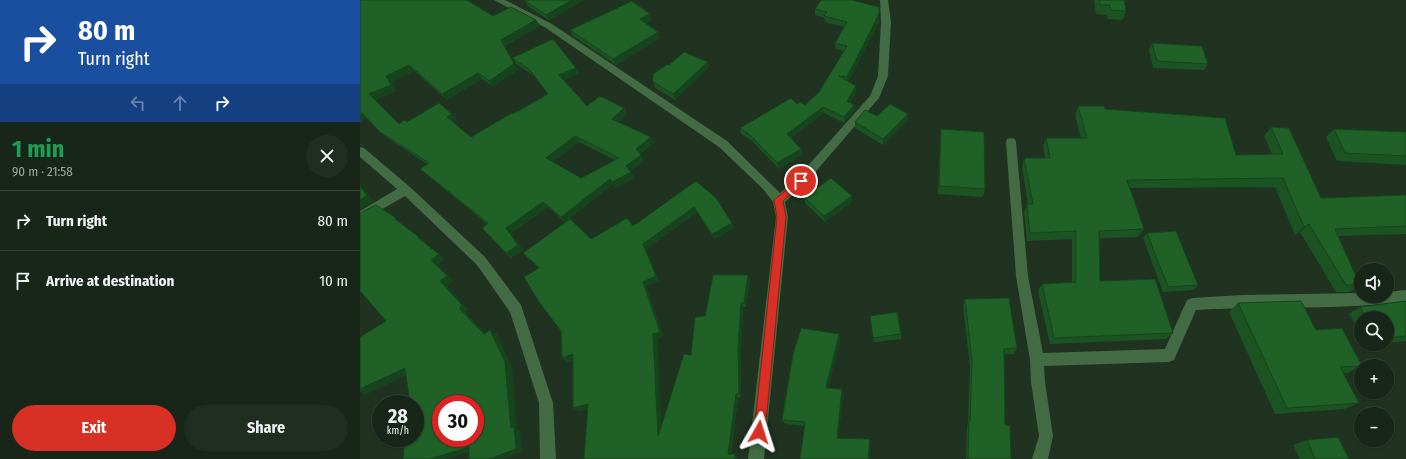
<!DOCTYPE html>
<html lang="en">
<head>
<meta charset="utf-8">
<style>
	body { margin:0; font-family:"Fira Sans Condensed",sans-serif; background:#202e21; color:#f1f3f6; height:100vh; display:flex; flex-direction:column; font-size:15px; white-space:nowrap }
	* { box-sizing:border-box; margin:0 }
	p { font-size:13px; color:#9ea5a2 }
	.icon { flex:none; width:22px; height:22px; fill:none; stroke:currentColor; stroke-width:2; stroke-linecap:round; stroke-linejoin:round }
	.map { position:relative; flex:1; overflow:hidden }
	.drawer { display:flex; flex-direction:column; background:#172618; width:360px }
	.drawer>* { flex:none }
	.top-card { background:#1a4fa0; color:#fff; overflow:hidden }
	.fabs { position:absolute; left:994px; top:263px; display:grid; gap:8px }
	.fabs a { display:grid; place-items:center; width:40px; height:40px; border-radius:50%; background:#172618; box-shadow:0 1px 3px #0004,0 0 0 1px #364337; font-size:20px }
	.speed { position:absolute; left:12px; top:395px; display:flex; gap:8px; font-size:20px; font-weight:700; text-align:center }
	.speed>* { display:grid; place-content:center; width:52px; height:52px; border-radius:50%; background:#172618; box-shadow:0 1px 3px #0004,0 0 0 1px #364337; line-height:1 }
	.speed small { font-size:10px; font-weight:400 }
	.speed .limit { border:6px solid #d22; background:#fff; color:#111 }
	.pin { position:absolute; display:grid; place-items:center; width:34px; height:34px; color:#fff; margin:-17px; border:2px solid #fff; border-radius:50%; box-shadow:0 1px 4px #0007 }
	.me { position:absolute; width:44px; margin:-22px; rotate:6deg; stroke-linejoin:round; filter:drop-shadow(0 0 3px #0008) }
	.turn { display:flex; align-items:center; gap:14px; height:84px; padding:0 12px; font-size:18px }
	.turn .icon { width:52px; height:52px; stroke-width:2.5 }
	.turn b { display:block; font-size:28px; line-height:34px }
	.lanes { display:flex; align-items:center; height:38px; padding:0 12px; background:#0003; justify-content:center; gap:20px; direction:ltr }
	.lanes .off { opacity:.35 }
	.round { display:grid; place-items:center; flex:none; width:42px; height:42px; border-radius:21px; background:#202e21 }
	.overview { display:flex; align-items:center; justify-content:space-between; height:68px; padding:0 12px }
	h1 { font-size:24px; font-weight:700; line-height:30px; color:#1e9e55 }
	.button { display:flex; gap:8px; margin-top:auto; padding:8px 12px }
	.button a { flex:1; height:46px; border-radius:24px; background:#d93025; color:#fff; font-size:16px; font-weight:700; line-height:46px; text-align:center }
	.button a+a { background:#202e21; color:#f1f3f6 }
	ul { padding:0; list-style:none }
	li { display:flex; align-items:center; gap:12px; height:60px; padding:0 12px; border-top:1px solid #364337 }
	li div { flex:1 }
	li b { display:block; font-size:15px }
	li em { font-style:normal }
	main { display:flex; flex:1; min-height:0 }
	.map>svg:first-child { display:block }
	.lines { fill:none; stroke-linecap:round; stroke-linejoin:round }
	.minor { fill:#436b44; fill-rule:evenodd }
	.wall { fill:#1c5322; fill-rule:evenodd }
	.shaded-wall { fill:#16441c }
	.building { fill:#206128; stroke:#16441c; fill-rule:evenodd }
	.route { fill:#d93025; stroke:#8d1f18 }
</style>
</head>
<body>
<main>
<section class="drawer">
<div class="top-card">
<div class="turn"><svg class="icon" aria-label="right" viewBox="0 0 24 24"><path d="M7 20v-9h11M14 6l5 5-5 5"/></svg><div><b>80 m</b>Turn right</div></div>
<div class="lanes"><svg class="icon off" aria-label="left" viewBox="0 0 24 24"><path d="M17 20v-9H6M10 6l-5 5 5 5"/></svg><svg class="icon off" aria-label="ahead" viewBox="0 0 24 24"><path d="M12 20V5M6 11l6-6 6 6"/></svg><svg class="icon" aria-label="right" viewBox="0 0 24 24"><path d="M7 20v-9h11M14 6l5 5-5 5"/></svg></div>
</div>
<div class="overview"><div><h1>1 min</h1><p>90 m · 21:58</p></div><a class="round"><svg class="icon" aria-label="close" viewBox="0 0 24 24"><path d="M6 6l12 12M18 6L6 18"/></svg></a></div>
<ul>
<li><svg class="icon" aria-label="right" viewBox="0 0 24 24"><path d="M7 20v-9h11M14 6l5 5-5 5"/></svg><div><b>Turn right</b></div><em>80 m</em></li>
<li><svg class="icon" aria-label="arrive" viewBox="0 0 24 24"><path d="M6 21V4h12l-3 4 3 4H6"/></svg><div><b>Arrive at destination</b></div><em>10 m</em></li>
</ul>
<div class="button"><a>Exit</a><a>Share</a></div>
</section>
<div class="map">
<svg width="1046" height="459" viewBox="0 0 1046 459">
	<rect width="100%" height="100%" fill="#1f3320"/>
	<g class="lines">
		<path class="minor" d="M134,0H145L192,24L367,141L420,193L437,178L510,96L518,76L521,22L520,0H528L531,22L528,76L519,98L445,184L425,202L428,217L404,459H388L416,217L413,202L403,189L359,147L186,28Z
			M651,138L655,139L656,142L668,276L683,353L805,349L827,300L832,298L883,295L1001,293V296H1027V292L1046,290V302C977,310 905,306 836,310L814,360L809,362L684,366L685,382L693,436L688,459H672L679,436L671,382L670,360L656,276L646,142L647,139Z
			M0,147L4,148L50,187L125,257L161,305L193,403L196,459H180L179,403L150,312L117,265L45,196L0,222V211L37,189L0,157Z"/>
	</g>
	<path class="wall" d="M0,0L176,20L180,26L145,46L158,70L133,86L122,79L87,100L54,71L32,82L36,91L15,100L39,124L47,122L97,119L93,122L111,137L188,94L174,76L156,64L152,58L219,73L204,80L227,106L264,108L267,114L258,122L291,137L294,143L280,154L284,161L270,171L274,178L256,188L253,184L205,222L188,207L151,233L163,250L151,258L146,253L127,224L66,174L60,169L67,164L26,137L7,118L0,122ZM219,142L255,160L221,178L192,162Z
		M165,0H224L189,20L168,6Z
		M734,0H764L766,11L763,20L748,19L747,15L736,14Z
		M495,1L519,21L488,82L496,86V92L490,103L494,105L495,111L484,123L464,113L431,138L441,149L442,155L419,169L392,141L381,134L380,128L437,104L445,105L459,92L484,51L476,49L475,43L484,27L465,22L464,17L455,15V9Z
		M292,19L286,23L300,38L256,65L213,36L210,30Z
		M792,43L848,64L844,70L793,68L789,50Z
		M348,62L349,67L315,100L295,88L293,82L309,65Z
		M718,106L745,109L876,155L912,154L904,136L911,127L961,198L1046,195V234L978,236L1000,285L990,292H976L940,232L935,235L915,187L770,188L784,229L778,237L739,238L740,281L813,333L806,339L690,344L678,291L682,284L712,282V239L667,241L664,212L667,204H668L662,167L664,158H685L683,146L686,138H721L715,115Z
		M548,114V120L523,145L495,128V122L517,116Z
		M974,129L1046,132V165L977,161L966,137Z
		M581,130L625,189L623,197L578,194L580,138Z
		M492,196V202L465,222L445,203L444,197Z
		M356,198L374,228L354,239L337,212L286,249L299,281L286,286L303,336L297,339L301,425L331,355L345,316L388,275L390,280L386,307H383L381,353V397L378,398L371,454H375L377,457L227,409L219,411L213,408V360L208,362L202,358L231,239Z
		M787,233L838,285L833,290L803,292L783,238Z
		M605,299L657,348L654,354H644L645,425L651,459H606L607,427L608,423L610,366L603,306Z
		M1046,301V341L1027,343V318H1001V333L989,314L1000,307Z
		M878,303L956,330L1001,366L988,373H983L999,403L984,409L915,414L869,312Z
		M510,316L541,334V339L514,342Z
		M479,334L480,339L468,388L482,389L483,394L478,438L510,443L509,459L444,426L425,424L422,420Z
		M1007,344H1020L1008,345Z
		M947,440L989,459H940L933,445Z"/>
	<path class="shaded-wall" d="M212,0H224L189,20L186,15Z
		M290,14L292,19L282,25L280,19Z
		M519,14V21L488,83L487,77Z
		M176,20L180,26L145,46L158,70L133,86L129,81L141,40Z
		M298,32L300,38L256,65L253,59Z
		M348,62L349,67L315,100L313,94Z
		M49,65L54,71L32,82L36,91L15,100L9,94L26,76Z
		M216,68L219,73L203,81L199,75Z
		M118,73L122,79L87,100L82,94Z
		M496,86V92L488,107L487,101Z
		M494,105L495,111L484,123V117Z
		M463,107L464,113L428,140L427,134Z
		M264,108L267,114L255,124L252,119Z
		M0,113H2L8,118L0,122Z
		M92,114L97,119L92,122L87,117Z
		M548,114V120L523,145V139Z
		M215,136L219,142L190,164L186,158Z
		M291,137L294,143L279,154L276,149Z
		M441,149L442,155L419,169L417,163Z
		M281,155L284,161L269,172L266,166Z
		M271,172L274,178L256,188L252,182Z
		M250,179L253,184L205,222L201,217Z
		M0,185L14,201L0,209Z
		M492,196V202L465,222L464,216Z
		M183,202L188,207L151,233L163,250L151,258L146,253V228Z
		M334,207L337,212L286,249L299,281L286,286L303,336L297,339L302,439L298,436L293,334L283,282V244Z
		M36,218L43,224L42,225L35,219Z
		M372,223L374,228L354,239L352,234Z
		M949,224L940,232L935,235L944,227Z
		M59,237L66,242L65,243L85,259L78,265L94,281L87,286L109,310L105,312L130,338L124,334L99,308L80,281L71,260L58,238Z
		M388,275L390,280L386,307L384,303Z
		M381,303L383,307L381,353V397L379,394L378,349Z
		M130,330L137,334L152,366L157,428L160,430L162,452L143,459H129L151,428Z
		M479,334L480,339L467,392L466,388Z
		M213,354L218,358L208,362L202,358Z
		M45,368L53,372L5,395L0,392V389Z
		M482,389L483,394L478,441L477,438Z
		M376,394L378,398L370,457L368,454Z
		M228,404L233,407L219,411L213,408Z
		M109,447L116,450L86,459H70Z
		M375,454L377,457V459H374Z"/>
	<path class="building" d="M0,0H107L133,16L151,7L176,20L141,40L154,64L129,81L118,73L82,94L49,65L26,76L31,85L9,94L39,124L44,120L47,122L79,103L92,114L87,117L111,137L152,113L153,114L188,94L170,70L152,58L193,39L216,68L199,75L227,106L240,96L264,108L252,119L291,137L276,149L281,155L266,166L271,172L252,182L250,179L201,217L183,202L146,228L158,245L146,253L122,228L128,223L60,169L69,163L20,132L2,113H0ZM215,136L259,158L221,178L186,158Z
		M164,0H212L186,15Z
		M461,0H492L519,7V14L487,77L479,76L496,86L487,101L494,105L484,117L463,107L427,134L441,149L417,163L390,135L380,128L431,98L437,104L440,102L445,105L459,92L487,46L475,43L487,22L464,16L467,12L455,9Z
		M739,0H764L766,11L751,10L750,5H740Z
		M272,1L290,14L280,19L298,32L253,59L210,30Z
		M792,43L842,46L848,64L797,61Z
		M324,52L348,62L313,94L293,82V74L308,64L309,65Z
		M530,104L548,114L523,139L495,122L505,110L517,116Z
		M718,106H744L745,109L865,118L876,155L923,154L911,127L929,128L961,198L1046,195V226L975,229L1000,285H986L949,224L944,227L923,178L767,180L784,229L739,231L740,281L795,279L813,333L694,338L682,284L716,282V231L670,233L667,204H673L664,158H690L686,138H727Z
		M581,129L624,132L625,189L579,186Z
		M974,129L1046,132V156L985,153Z
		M471,178L492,196L464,216L444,197Z
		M336,181L356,198L372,223L352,234L334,207L283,244L296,276L283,282L300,332L293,334L298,436L324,354L331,355L335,317L345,316L353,275H388L384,303H381L378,349L379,394H376L368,454H375L374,459H224L228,404L213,408V354L202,358L201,331L179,302L164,277L179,268L163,253L210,219L231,239L267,218L273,226Z
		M0,187L7,195L0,200Z
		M16,205L36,218L35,219L59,237L58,238L79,254L71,260L87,276L80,281L102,305L99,308L124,334L130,330L145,362L151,428L154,427L156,449L129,459H109V447L70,459H43L45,438H55V404H50L45,368L0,389V337L26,321L0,291V213ZM81,404H115V438H81Z
		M816,231L838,285L808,287L787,233Z
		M649,298L657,348L644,349L645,425L650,426L651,459H608L609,422H610L612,360L605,299Z
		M941,301L956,330L982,328L1002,366L980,367L999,403L927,408L878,303Z
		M1046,301V336L1027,338V318H1006L1000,307Z
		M537,312L541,334L513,338L510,316Z
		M441,328L479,334L466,388L482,389L477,438L510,439L508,459H440L445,422L422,420L433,354Z
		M978,437L989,459H955L947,440Z"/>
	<path class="route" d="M441,178L444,179L445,181L444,183L423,201L426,217L405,432L403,436L399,438L395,436L394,432L417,217L414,200Z"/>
</svg>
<div class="fabs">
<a><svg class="icon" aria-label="sound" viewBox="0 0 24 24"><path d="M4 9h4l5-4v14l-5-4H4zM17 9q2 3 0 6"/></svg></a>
<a><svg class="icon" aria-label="search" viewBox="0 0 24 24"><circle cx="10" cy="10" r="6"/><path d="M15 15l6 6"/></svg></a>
<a>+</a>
<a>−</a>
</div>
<div class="speed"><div>28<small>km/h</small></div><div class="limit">30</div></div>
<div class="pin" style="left:441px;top:181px;background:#d93025"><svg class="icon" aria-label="arrive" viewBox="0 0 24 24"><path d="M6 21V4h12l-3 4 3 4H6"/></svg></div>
<svg class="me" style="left:399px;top:432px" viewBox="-20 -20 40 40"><path d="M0-17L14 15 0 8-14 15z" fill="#d93025" stroke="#fff" stroke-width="4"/></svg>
</div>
</main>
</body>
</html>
